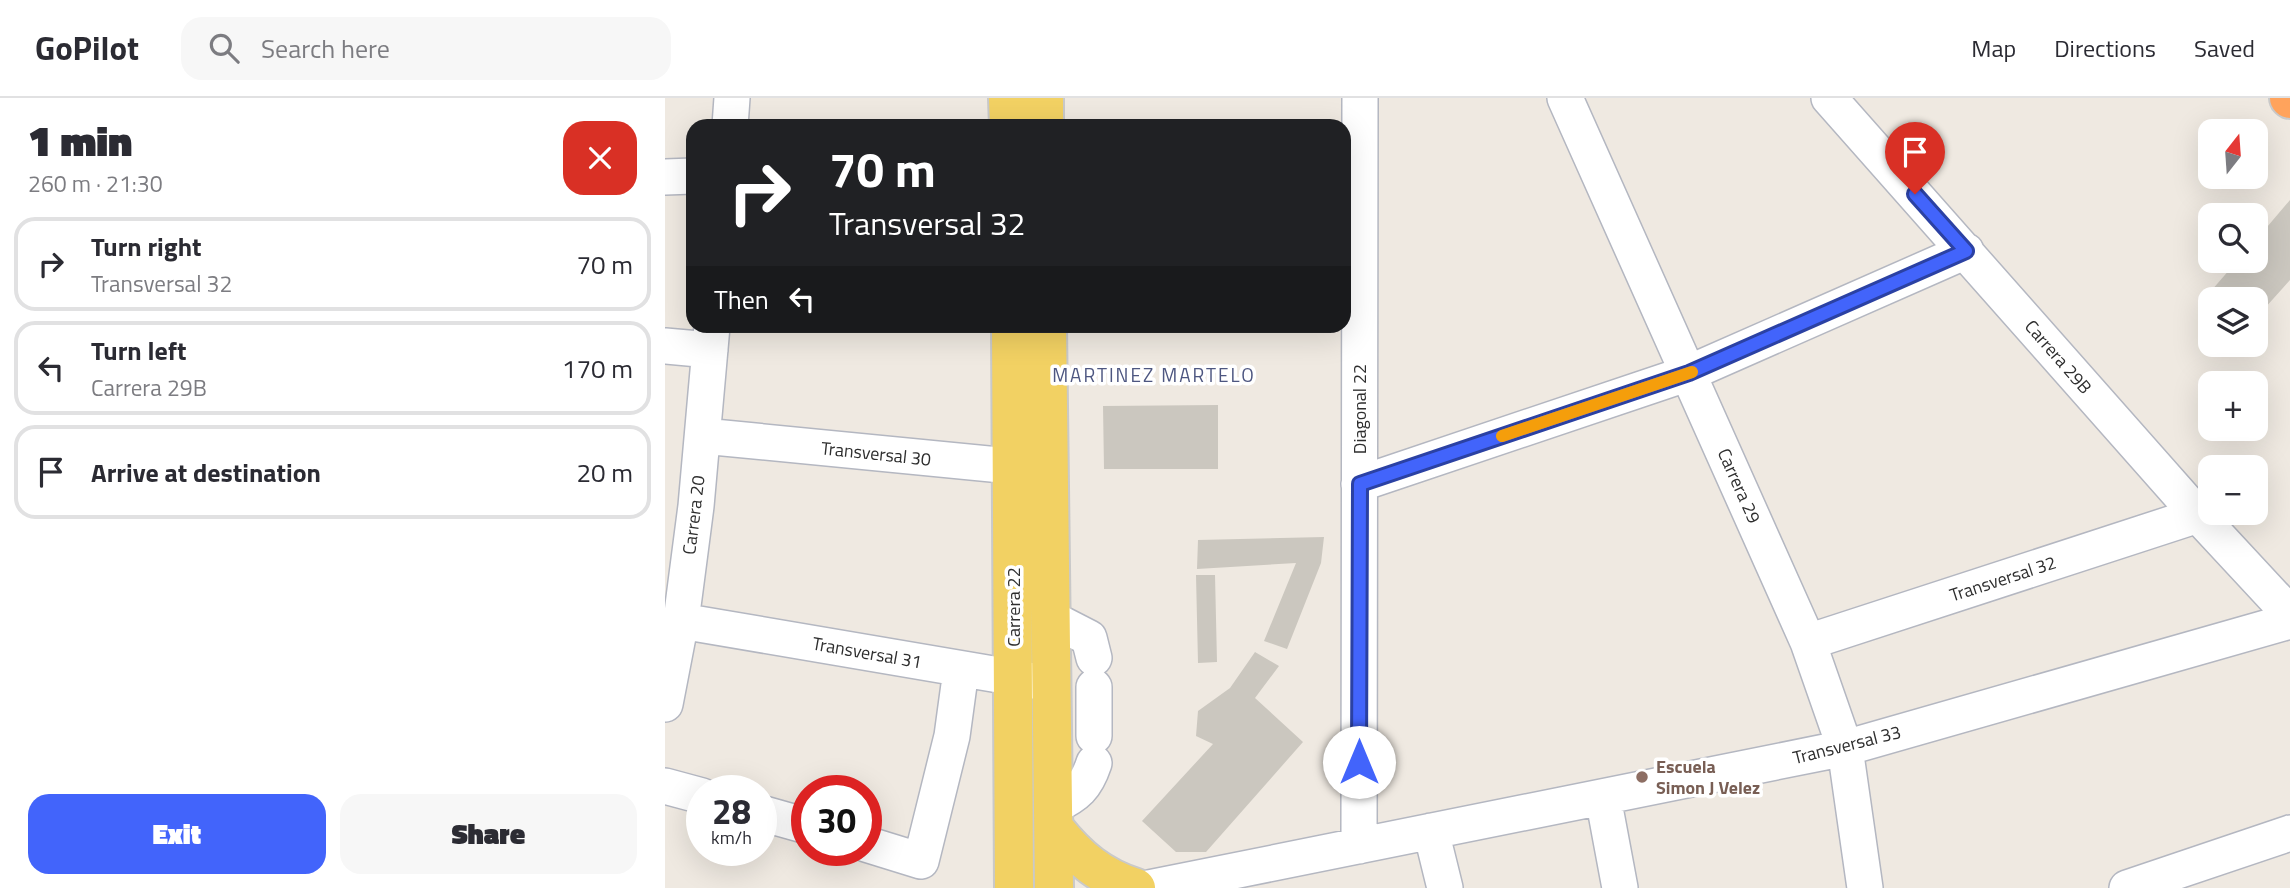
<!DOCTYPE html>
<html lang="en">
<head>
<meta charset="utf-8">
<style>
	body { margin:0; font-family:"Titillium Web",sans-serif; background:#f7f7f7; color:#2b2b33; height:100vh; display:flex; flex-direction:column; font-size:26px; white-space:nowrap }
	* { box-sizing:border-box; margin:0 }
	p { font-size:23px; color:#7c7c81 }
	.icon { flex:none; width:38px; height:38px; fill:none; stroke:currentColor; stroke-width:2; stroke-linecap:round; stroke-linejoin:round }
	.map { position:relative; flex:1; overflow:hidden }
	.panel { display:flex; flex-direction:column; background:#fff; width:665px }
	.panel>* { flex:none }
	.hud { position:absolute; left:21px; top:21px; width:665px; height:214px; border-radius:21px; box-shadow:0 7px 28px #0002; background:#202124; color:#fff; overflow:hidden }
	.needle { width:46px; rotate:17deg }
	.fabs { position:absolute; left:1533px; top:21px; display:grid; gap:14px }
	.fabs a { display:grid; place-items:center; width:70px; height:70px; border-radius:14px; background:#fff; box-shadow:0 7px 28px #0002; font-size:35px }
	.speed { position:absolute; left:21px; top:677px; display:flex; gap:14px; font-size:35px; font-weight:700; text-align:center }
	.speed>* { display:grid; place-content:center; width:91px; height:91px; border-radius:50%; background:#fff; box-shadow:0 7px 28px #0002; line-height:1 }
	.speed small { font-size:18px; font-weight:400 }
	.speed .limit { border:10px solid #d22; background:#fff; color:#111 }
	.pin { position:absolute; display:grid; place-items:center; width:60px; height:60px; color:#fff; margin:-72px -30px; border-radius:50% 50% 50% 0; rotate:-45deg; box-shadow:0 0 7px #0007 }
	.pin .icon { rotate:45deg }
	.me { position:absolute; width:77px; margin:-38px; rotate:0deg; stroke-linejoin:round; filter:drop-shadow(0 0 5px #0008) }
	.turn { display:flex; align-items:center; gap:24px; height:147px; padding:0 28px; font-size:32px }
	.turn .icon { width:91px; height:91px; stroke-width:2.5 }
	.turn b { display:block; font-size:49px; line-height:60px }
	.then { display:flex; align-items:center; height:66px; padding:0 28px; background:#0003; gap:14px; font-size:26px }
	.round { display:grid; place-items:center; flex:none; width:74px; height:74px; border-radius:21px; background:#f7f7f7 }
	.overview { display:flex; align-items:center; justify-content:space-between; height:119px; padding:0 28px }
	h1 { font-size:42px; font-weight:800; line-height:52px }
	.action { display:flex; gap:14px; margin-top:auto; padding:14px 28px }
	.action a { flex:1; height:80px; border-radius:21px; background:#4264fb; color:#fff; font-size:28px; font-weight:800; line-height:80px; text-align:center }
	.action a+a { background:#f7f7f7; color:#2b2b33 }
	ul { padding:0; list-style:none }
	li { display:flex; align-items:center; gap:21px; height:94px; margin:0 14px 10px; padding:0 14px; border:4px solid #e1e1e2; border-radius:21px }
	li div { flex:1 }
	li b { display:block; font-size:26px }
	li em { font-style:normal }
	header { display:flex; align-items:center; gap:42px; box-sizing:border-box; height:98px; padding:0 35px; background:#fff; border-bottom:2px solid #e1e1e2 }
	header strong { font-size:33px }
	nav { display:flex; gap:38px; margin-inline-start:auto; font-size:24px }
	.search { width:490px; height:63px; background:#f7f7f7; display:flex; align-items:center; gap:18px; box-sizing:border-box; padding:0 24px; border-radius:21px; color:#7c7c81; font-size:26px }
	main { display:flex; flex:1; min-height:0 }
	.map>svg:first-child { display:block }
	.building { fill:#cbc7bf }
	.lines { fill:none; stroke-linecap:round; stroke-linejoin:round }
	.minor-casing { stroke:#b4b7c1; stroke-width:38 }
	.major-casing { stroke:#c9c9c9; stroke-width:42 }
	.highway-casing { stroke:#c9c9c9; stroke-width:42 }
	.minor { stroke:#fff; stroke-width:35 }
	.major { stroke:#f2d163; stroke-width:38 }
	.highway { stroke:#ffa35c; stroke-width:38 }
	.route-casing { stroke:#2b41a3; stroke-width:18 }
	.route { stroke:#4264fb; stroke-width:12 }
	.slow { stroke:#f59e0b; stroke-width:12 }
	.education-dot { fill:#8d6e63; stroke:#fff; stroke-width:2.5 }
	.labels { text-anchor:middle; stroke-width:7; stroke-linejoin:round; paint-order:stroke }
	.street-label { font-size:18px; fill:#2e2e2e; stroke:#fff }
	.education-label { font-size:18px; font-weight:bold; fill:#785e54; stroke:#fff; text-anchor:start }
	.neighbourhood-label { font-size:19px; letter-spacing:2px; fill:#4d5680; stroke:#fff }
</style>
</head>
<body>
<header>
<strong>GoPilot</strong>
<div class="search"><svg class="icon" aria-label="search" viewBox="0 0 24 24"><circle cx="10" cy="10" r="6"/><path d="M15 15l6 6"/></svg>Search here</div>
<nav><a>Map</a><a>Directions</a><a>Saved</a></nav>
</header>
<main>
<section class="panel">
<div class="overview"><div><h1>1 min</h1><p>260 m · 21:30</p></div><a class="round" style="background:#d93025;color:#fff"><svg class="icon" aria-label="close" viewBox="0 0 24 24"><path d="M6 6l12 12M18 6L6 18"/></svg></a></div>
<ul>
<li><svg class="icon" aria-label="right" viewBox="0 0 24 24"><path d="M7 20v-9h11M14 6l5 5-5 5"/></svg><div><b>Turn right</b><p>Transversal 32</p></div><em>70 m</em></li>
<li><svg class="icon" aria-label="left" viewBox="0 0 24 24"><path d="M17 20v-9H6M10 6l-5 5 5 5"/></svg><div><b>Turn left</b><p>Carrera 29B</p></div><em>170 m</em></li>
<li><svg class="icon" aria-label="arrive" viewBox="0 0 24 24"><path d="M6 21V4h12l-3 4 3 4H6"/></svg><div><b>Arrive at destination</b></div><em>20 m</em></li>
</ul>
<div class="action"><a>Exit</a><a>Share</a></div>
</section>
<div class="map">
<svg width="1625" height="790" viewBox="0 0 1625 790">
	<rect width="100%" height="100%" fill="#efe9e1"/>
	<path class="building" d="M1625,102V182L1591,220V201H1545V223L1533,208L1572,163H1591V142Z
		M553,307V371H439L438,308Z
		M659,439L656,465L622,551L599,543L631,465L532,471L533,442Z
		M531,477H550L552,564L533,565Z
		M590,554L614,568L590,600L638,644L541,754H511L477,723L548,646L531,638L533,613L565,590Z"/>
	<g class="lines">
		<g class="minor-casing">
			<path id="minor" d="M900,0L1143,544L1180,650L1200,790
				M1164,0L1533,417L1625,516
				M65,28L67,0
				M0,79L28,78
				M0,248L45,252
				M38,338L376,371
				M694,386L1024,275L1301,153
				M387,521L424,540L429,560
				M16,523L375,584
				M1143,544L1533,417
				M429,589V638
				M0,606L16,523L31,408L47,228
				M0,688L37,698
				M938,699L955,790
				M389,708C412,697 421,689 429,665
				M96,715L142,728
				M766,733L780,790
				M201,746L256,763L287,638L296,572
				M694,748L695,0
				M484,790L1180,650L1625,523
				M1462,790L1625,735"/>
		</g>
		<g class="major-casing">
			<path id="major" d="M343,0L344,28
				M379,0V28
				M346,228L349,790
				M382,228L389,790
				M390,731C413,760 436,779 471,790"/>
		</g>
		<g class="highway-casing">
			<path id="highway" d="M1624,0L1625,1"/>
		</g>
		<use href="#minor" class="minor"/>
		<use href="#major" class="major"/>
		<use href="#highway" class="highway"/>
	</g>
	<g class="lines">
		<g class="route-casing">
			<path id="route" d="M694,664L695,386L1024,275L1301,153L1250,96"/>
		</g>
		<use href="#route" class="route"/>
		<path class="slow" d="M837,338L1027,274"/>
	</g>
	<circle class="education-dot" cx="977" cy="679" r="7"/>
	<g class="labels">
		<g class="street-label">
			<text transform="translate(1393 259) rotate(49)" y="6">Carrera 29B</text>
			<text transform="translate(695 311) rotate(-90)" y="6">Diagonal 22</text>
			<text transform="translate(211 356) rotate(6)" y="6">Transversal 30</text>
			<text transform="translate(1074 388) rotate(66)" y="6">Carrera 29</text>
			<text transform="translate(29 417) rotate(-83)" y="6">Carrera 20</text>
			<text transform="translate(1338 481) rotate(-18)" y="6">Transversal 32</text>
			<text transform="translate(349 509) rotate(-90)" y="6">Carrera 22</text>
			<text transform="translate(202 555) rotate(10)" y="6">Transversal 31</text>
			<text transform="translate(1182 647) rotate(-14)" y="6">Transversal 33</text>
		</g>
		<g class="education-label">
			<text x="991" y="675">Escuela<tspan x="991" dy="21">Simon J Velez</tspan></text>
		</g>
		<g class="neighbourhood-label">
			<text x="489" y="284">MARTINEZ MARTELO</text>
		</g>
	</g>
</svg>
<div class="fabs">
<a><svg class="needle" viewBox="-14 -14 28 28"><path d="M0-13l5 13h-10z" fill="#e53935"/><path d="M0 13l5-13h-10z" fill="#7c7c81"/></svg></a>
<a><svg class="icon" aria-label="search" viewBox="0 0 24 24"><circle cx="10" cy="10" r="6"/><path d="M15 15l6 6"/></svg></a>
<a><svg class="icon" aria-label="layers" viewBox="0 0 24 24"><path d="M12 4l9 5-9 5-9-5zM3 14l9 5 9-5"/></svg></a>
<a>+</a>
<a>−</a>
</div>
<div class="speed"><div>28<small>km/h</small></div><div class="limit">30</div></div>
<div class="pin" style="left:1250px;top:96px;background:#d93025"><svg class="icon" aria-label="arrive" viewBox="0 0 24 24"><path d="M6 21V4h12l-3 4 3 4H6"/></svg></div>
<svg class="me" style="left:694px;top:664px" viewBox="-20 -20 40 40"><circle r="19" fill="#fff"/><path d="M0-13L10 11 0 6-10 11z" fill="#4264fb"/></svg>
<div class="hud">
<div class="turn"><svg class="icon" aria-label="right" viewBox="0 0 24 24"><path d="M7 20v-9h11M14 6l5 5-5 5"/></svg><div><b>70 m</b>Transversal 32</div></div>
<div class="then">Then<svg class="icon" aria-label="left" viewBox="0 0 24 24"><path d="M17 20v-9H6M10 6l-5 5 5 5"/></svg></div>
</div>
</div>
</main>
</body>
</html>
